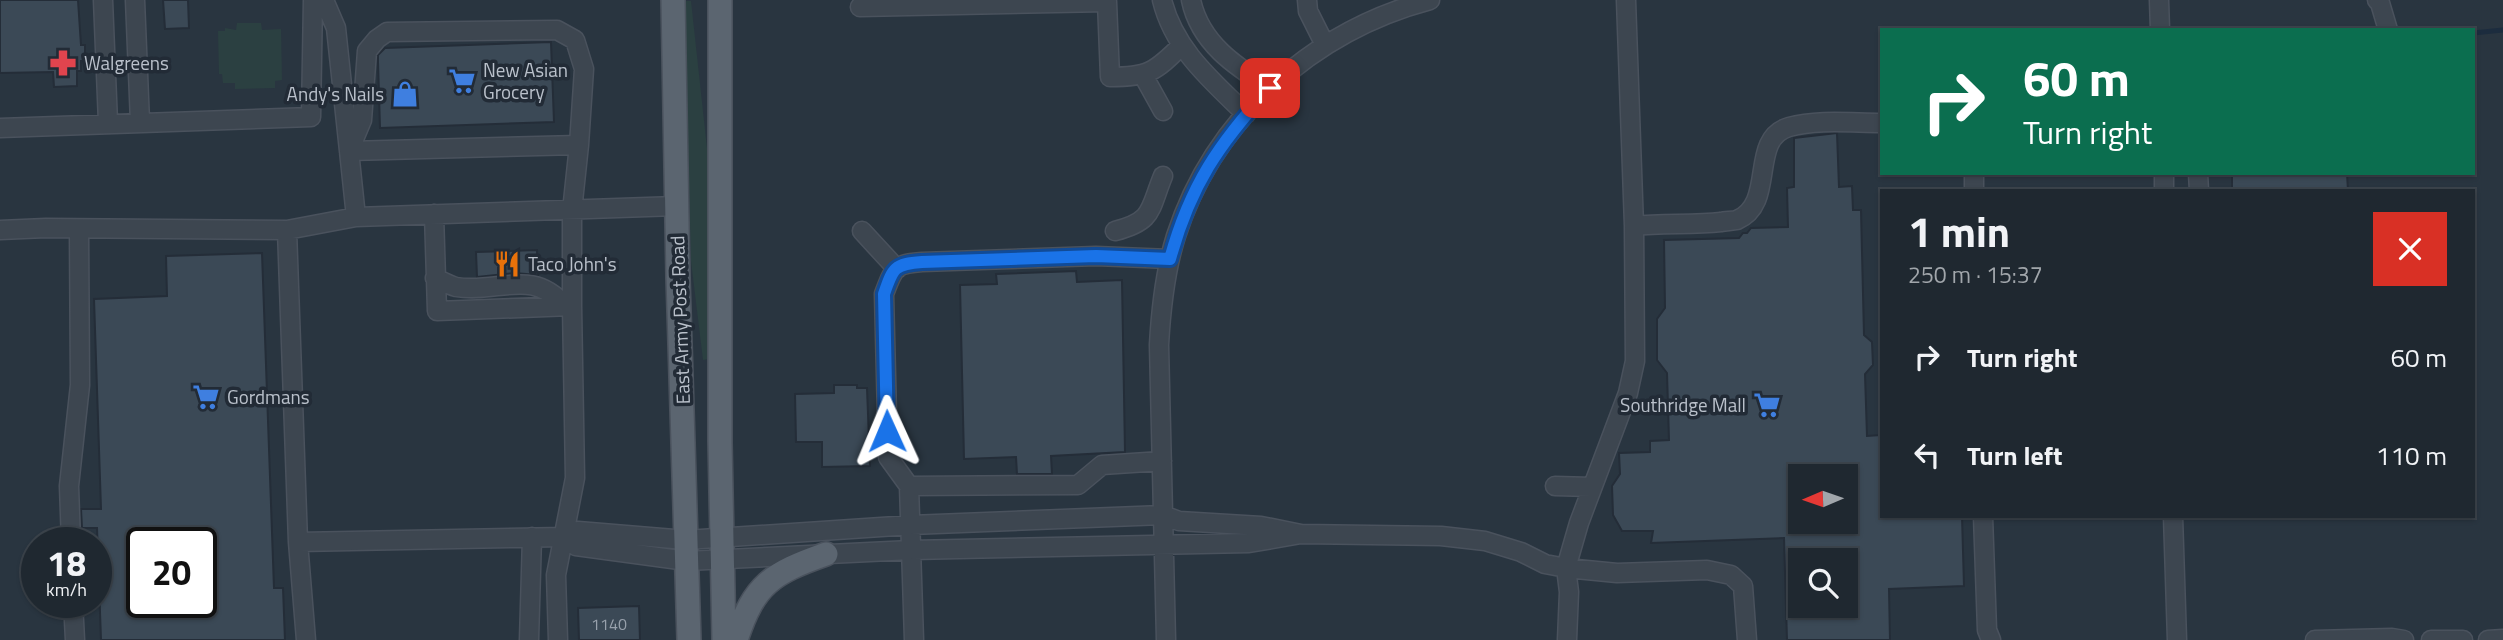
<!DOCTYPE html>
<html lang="en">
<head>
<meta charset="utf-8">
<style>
	body { margin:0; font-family:"Titillium Web",sans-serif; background:#273038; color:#f1f3f6; height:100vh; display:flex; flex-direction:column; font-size:26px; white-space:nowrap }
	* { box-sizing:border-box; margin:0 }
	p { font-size:23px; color:#a1a6ab }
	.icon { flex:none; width:38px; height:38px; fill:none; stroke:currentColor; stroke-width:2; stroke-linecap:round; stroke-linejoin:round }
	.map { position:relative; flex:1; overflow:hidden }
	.panel { position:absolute; left:1880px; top:189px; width:595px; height:329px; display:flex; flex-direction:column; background:#1f2830; border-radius:0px; box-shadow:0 2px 5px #0004,0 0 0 2px #3c444c }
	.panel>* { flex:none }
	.guide { position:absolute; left:1880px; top:28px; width:595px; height:147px; border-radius:0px; box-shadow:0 2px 5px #0004,0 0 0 2px #3c444c; background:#0b6e4f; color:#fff; overflow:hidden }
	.needle { width:46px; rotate:268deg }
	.controls { position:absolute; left:1788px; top:464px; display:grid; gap:14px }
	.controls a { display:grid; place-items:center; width:70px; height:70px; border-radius:0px; background:#1f2830; box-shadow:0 2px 5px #0004,0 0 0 2px #3c444c; font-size:35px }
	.speed { position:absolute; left:21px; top:527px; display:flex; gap:14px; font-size:35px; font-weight:700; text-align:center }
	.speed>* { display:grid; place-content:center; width:91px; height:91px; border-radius:50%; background:#1f2830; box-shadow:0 2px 5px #0004,0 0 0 2px #3c444c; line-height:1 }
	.speed small { font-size:18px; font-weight:400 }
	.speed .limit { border:4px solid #111; border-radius:10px; background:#fff; color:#111 }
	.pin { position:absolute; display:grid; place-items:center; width:60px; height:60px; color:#fff; margin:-30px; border-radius:14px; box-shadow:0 4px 10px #0006 }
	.me { position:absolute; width:77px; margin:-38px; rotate:359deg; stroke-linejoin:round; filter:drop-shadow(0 0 5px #0008) }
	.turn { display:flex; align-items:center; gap:24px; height:147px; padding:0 28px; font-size:32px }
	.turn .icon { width:91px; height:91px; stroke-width:2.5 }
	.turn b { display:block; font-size:49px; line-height:60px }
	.round { display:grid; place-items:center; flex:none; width:74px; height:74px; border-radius:0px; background:#273038 }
	.headline { display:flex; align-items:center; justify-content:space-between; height:119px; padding:0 28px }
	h1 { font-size:42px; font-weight:700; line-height:52px }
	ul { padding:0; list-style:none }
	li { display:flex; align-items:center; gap:21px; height:98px; padding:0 28px }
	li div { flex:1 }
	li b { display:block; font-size:26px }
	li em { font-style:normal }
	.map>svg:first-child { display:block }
	.green { fill:#2b4041 }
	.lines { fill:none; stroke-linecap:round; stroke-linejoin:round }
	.stream { stroke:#1c2c3e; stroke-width:5 }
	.building { fill:#3b4956; stroke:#242d38; stroke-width:2; fill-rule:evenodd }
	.minor-casing { stroke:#4a525d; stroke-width:21 }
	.major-casing { stroke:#4a525d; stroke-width:26 }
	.minor { stroke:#3d4650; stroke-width:18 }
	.major { stroke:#5b6570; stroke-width:23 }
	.route-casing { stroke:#114b97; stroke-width:18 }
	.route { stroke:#1a73e8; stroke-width:12 }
	.labels { text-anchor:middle; stroke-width:7; stroke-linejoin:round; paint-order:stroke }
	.number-label { font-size:16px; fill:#98a1ac }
	.poi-label { font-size:19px; fill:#bac1cb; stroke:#222b36; text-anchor:start }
	.street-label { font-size:19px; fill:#bac1cb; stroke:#222b36 }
</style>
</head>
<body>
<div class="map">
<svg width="2503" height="640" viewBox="0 0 2503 640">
	<rect width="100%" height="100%" fill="#293540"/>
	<path class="green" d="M684,1H691L711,185L708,359L703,360L691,261Z
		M237,23H261L262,30L281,29L282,80L275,81V88L235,89V83H223L222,74H219L218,31H225V28L236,30Z"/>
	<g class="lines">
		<path class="stream" d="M2473,33L2503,30"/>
	</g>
	<path class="building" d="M0,0H78L81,45H85V61H81V71H77V86L54,87L53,72L0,73Z
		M163,0H188L189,28L165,29Z
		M551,42L554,122L380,128L378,62V55L385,48Z
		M1837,133L1839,187L1852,186L1853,210H1861L1864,335L1872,342L1873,365L1865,374L1867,436L1881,435V516H1962L1964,586L1889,589L1890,640H1787L1784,538L1651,543L1653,531H1622L1613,515L1612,486L1620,474L1619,453L1650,452V441L1669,440L1667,373L1657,360V319L1665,308L1664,240L1739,238L1743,233H1747L1751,228L1788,227L1787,188L1794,187V138ZM1801,476H1846V522H1801ZM1801,560H1846V606H1801Z
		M2240,173H2347L2348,191H2232V176H2240Z
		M537,250L538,275L514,273L477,277L476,252Z
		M262,253L274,588H283L285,640H101L97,528H82L81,509H101L94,299L167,296L166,256ZM142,542H201V602H142Z
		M1076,271L1077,282L1122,280L1125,452L1051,456L1052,474H1017L1016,457L964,459L960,285L997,284L996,274Z
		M834,385H857V388H867L870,466L822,467V442H796L795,394L834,393Z
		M639,606L640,640H579L578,608Z"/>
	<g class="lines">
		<g class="minor-casing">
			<path id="minor" d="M103,0L108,123
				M135,0L140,122
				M324,0L336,28L356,217L677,206
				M1162,0C1174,49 1211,80 1246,114
				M1191,0C1200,43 1235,66 1270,88
				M1307,0L1308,11L1325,45
				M1626,0L1634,226
				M2159,0L2160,30
				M2377,0L2380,3L2388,30
				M860,7L1107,2L1110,77C1148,77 1155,72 1182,45
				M1143,75L1163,111
				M0,128L311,117L313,0
				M1974,173V191
				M2164,173V191
				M2198,173L2199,191
				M434,214L437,311L572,306L575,478L556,575L558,640
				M0,230L46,228L287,230L356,217
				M287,230L298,542L306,640
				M862,231L897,269
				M1115,231C1154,221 1149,210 1163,176
				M435,278C442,281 449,285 456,287C498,294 532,267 565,306
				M572,306V211L579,145L584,69L575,40L557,30L387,32L377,39L367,51L362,120L349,151L579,145
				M909,486L1078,485L1102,465L1162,461
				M1555,486L1592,487
				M1983,516L1987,630L1991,640
				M2173,516L2177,640
				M1301,534L1261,526L1179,521L1163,515L911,525L686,540L578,531L564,537L576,546L687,561L911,550L1249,543L1301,534L1441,536L1485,541L1521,552L1545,564L1566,568L1579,523L1628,393L1635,361L1634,226C1663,223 1692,225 1721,222C1725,221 1732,221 1737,220C1777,203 1748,139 1789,127C1818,119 1852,123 1881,123
				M71,542L69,486L80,385L79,229
				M298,542L564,537
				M73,602L75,640
				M529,640L532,537
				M914,640L909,486L888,457L884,294C894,268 894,264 922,262L1096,256L1170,259
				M1166,640L1159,345C1161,308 1165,271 1176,236C1214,118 1313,31 1430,0
				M1567,640L1569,592L1566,568L1617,573L1707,570L1731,575L1743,586L1747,640
				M2315,640L2392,638L2404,640
				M2431,640H2463
				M2488,640L2503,639"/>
		</g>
		<g class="major-casing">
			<path id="major" d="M673,0L678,278L689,640
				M720,0V442L724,640
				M736,640C754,584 772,573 826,554"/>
		</g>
		<use href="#minor" class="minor"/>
		<use href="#major" class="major"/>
	</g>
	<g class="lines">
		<g class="route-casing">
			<path id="route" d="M887,431L884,294C893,268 894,264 922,262L1096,256L1170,259C1190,186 1219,143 1270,88"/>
		</g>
		<use href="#route" class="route"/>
	</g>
	<defs>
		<g id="pharmacy-bare" transform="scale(2.1)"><path d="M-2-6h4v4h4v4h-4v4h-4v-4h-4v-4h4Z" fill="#e0444e" stroke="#222b36" stroke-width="2.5" paint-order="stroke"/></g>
		<g id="supermarket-bare" transform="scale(2.1)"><path d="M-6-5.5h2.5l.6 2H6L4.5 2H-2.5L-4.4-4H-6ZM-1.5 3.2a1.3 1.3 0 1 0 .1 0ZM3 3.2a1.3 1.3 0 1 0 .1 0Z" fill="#3f7fe0" stroke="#222b36" stroke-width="2.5" paint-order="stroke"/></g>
		<g id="shop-bare" transform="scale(2.1)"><path d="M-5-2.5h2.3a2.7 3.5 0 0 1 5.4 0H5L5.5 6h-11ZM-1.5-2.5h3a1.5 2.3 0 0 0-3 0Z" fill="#3f7fe0" stroke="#222b36" stroke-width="2.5" paint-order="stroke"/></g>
		<g id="restaurant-bare" transform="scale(2.1)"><path d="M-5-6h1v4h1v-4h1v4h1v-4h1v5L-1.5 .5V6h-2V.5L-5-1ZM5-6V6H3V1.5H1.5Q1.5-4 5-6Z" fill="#e8710a" stroke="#222b36" stroke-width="2.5" paint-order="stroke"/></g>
	</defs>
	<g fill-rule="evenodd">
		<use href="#pharmacy-bare" x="63" y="63"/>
		<use href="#supermarket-bare" x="462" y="81"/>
		<use href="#shop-bare" x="405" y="94"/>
		<use href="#restaurant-bare" x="507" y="264"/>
		<use href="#supermarket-bare" x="206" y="397"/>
		<use href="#supermarket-bare" x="1767" y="405"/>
	</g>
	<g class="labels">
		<g class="number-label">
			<text x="609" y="630">1140</text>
		</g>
		<g class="poi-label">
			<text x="84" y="70">Walgreens</text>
			<text x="483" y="77">New Asian<tspan x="483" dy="22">Grocery</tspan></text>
			<text x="384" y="101" text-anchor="end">Andy's Nails</text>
			<text x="528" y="271">Taco John's</text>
			<text x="227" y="404">Gordmans</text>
			<text x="1746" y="412" text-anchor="end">Southridge Mall</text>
		</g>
		<g class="street-label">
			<text transform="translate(680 320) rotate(-92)" y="7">East Army Post Road</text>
		</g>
	</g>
</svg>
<div class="controls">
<a><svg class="needle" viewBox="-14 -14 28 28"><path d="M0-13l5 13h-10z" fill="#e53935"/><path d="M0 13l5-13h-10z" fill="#a1a6ab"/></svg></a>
<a><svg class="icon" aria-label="search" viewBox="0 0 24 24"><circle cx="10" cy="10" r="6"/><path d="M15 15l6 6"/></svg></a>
</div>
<div class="speed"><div>18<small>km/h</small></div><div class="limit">20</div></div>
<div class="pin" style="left:1270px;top:88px;background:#d93025"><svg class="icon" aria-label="arrive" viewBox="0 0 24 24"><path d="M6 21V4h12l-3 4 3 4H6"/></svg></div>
<svg class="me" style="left:887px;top:431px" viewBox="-20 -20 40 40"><path d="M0-17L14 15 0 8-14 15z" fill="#1a73e8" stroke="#fff" stroke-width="4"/></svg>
<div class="guide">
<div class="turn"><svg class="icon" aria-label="right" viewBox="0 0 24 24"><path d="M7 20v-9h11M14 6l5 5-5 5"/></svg><div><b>60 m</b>Turn right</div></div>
</div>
<section class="panel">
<div class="headline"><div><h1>1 min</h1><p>250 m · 15:37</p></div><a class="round" style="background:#d93025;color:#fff"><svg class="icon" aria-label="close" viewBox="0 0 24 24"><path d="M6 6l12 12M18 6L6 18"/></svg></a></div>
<ul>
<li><svg class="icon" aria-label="right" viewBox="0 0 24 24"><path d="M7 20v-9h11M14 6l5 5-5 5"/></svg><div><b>Turn right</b></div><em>60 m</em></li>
<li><svg class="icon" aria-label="left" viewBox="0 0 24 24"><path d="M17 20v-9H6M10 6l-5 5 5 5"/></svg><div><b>Turn left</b></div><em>110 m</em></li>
</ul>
</section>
</div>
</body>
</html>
